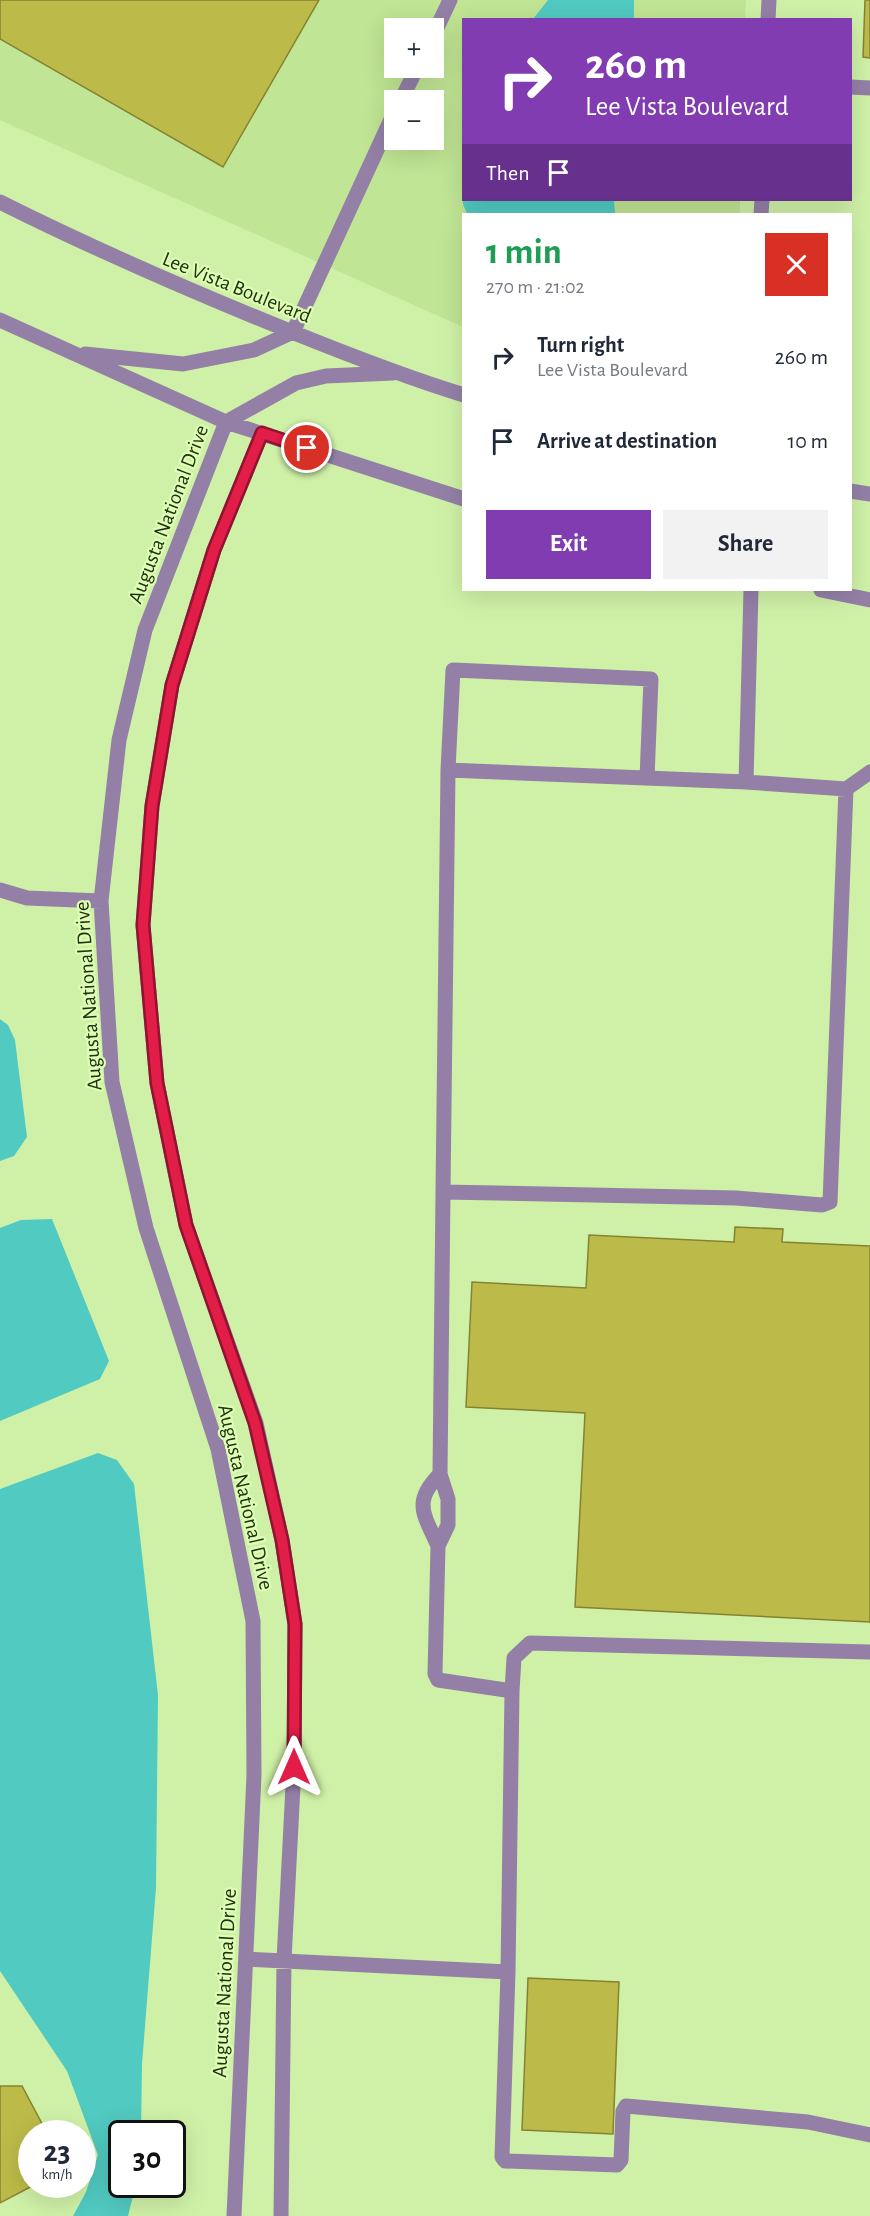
<!DOCTYPE html>
<html lang="en">
<head>
<meta charset="utf-8">
<style>
	body { margin:0; font-family:"Alegreya Sans",sans-serif; background:#f2f2f3; color:#1f2937; height:100vh; display:flex; flex-direction:column; font-size:22px; white-space:nowrap }
	* { box-sizing:border-box; margin:0 }
	p { font-size:20px; color:#747a83 }
	.icon { flex:none; width:33px; height:33px; fill:none; stroke:currentColor; stroke-width:2; stroke-linecap:round; stroke-linejoin:round }
	.map { position:relative; flex:1; overflow:hidden }
	.side { position:absolute; left:462px; top:213px; width:390px; height:378px; display:flex; flex-direction:column; background:#fff; border-radius:0px; box-shadow:0 6px 24px #0002 }
	.side>* { flex:none }
	.banner { position:absolute; left:462px; top:18px; width:390px; height:183px; border-radius:0px; box-shadow:0 6px 24px #0002; background:#803cb0; color:#fff; overflow:hidden }
	.buttons { position:absolute; left:384px; top:18px; display:grid; gap:12px }
	.buttons a { display:grid; place-items:center; width:60px; height:60px; border-radius:0px; background:#fff; box-shadow:0 6px 24px #0002; font-size:30px }
	.speed { position:absolute; left:18px; top:2120px; display:flex; gap:12px; font-size:30px; font-weight:700; text-align:center }
	.speed>* { display:grid; place-content:center; width:78px; height:78px; border-radius:50%; background:#fff; box-shadow:0 6px 24px #0002; line-height:1 }
	.speed small { font-size:15px; font-weight:400 }
	.speed .limit { border:3px solid #111; border-radius:9px; background:#fff; color:#111 }
	.pin { position:absolute; display:grid; place-items:center; width:51px; height:51px; color:#fff; margin:-26px; border:3px solid #fff; border-radius:50%; box-shadow:0 2px 6px #0007 }
	.me { position:absolute; width:66px; margin:-33px; rotate:0deg; stroke-linejoin:round; filter:drop-shadow(0 0 4px #0008) }
	.turn { display:flex; align-items:center; gap:21px; height:126px; padding:0 24px; font-size:27px }
	.turn .icon { width:78px; height:78px; stroke-width:2.5 }
	.turn b { display:block; font-size:42px; line-height:51px }
	.then { display:flex; align-items:center; height:57px; padding:0 24px; background:#0003; gap:12px; font-size:22px }
	.round { display:grid; place-items:center; flex:none; width:63px; height:63px; border-radius:0px; background:#f2f2f3 }
	.summary { display:flex; align-items:center; justify-content:space-between; height:102px; padding:0 24px }
	h1 { font-size:36px; font-weight:600; line-height:45px; color:#1e9e55 }
	.button { display:flex; gap:12px; margin-top:auto; padding:12px 24px }
	.button a { flex:1; height:69px; border-radius:0px; background:#803cb0; color:#fff; font-size:24px; font-weight:600; line-height:69px; text-align:center }
	.button a+a { background:#f2f2f3; color:#1f2937 }
	ul { padding:0; list-style:none }
	li { display:flex; align-items:center; gap:18px; height:84px; padding:0 24px }
	li div { flex:1 }
	li b { display:block; font-size:22px }
	li em { font-style:normal }
	.map>svg:first-child { display:block }
	.built { fill:#c0e594; fill-rule:evenodd }
	.water { fill:#51cac1 }
	.building { fill:#bcbb49; stroke:#858332; stroke-width:1.5 }
	.lines { fill:none; stroke-linecap:round; stroke-linejoin:round }
	.minor { stroke:#9480a7; stroke-width:15 }
	.route-casing { stroke:#92132f; stroke-width:15 }
	.route { stroke:#e11d48; stroke-width:10 }
	.labels { text-anchor:middle; stroke-width:4.5; stroke-linejoin:round; paint-order:stroke }
	.street-label { font-size:21px; fill:#233012; stroke:#dcffb4 }
</style>
</head>
<body>
<div class="map">
<svg width="870" height="2216" viewBox="0 0 870 2216">
	<rect width="100%" height="100%" fill="#cff1a7"/>
	<path class="built" d="M0,0H746L745,19L464,20V200H740V214H464L463,327L0,120ZM394,28H434V68H394ZM394,100H434V140H394Z"/>
	<path class="water" d="M548,0H634V19H533Z
		M463,167L464,200H614L615,214H467L463,204Z
		M0,1019L8,1025L15,1040L27,1137L14,1156L0,1161Z
		M52,1219L109,1361L100,1379L0,1421V1228L21,1220Z
		M98,1453L117,1460L134,1484L158,1695L156,1888L142,2064L141,2133H122V2184H136L128,2216H73L86,2192L98,2155L67,2071L0,1971V1489Z"/>
	<path class="building" d="M0,0H319L223,167L0,39Z
		M865,0H870V58L863,57Z
		M735,1227L783,1229L782,1242L870,1246V1622L575,1607L585,1413L466,1407L472,1282L586,1288L589,1235L734,1242Z
		M528,1978L619,1982L613,2134L522,2130Z
		M0,2086H22L47,2133H32V2184H36L0,2203Z"/>
	<g class="lines">
		<path class="minor" d="M768,20L769,0
			M434,34L450,0
			M850,87L870,88
			M401,100L417,68
			M0,202C96,250 193,292 292,332C349,355 405,377 464,395
			M761,214L762,200
			M0,320L226,422L464,499
			M85,354L183,364L254,350L293,332L394,113
			M262,433L214,550L172,685L152,806L143,925L157,1083L186,1225L256,1423L282,1540L295,1624L294,1767L284,1960L281,2216
			M850,491L870,494
			M821,590L870,600
			M448,770L746,782L846,789L830,1202L822,1205L736,1198L443,1192Z
			M448,770L453,670L651,679L647,778
			M746,782L751,590
			M846,789L870,772
			M0,890L27,898L101,901
			M440,1474L443,1192
			M512,1691L514,1658L530,1643L870,1652
			M246,1959L508,1972L512,1691L438,1680L435,1674L438,1546L448,1525V1499L440,1474C412,1502 424,1514 438,1546
			M508,1972L502,2157L505,2161L617,2165L621,2160L623,2111L626,2106L808,2122L870,2135
			M234,2216L254,1775L253,1621L218,1449L146,1228L112,1082L101,901L119,740L145,630L226,422L296,383L326,376L393,373"/>
	</g>
	<g class="lines">
		<g class="route-casing">
			<path id="route" d="M294,1767L295,1624L282,1540L255,1423L186,1225L157,1083L143,925L152,806L172,685L214,550L262,433L307,448"/>
		</g>
		<use href="#route" class="route"/>
	</g>
	<g class="labels">
		<g class="street-label">
			<text transform="translate(237 287) rotate(22)" y="7">Lee Vista Boulevard</text>
			<text transform="translate(168 514) rotate(-69)" y="7">Augusta National Drive</text>
			<text transform="translate(88 996) rotate(-94)" y="7">Augusta National Drive</text>
			<text transform="translate(246 1497) rotate(77)" y="7">Augusta National Drive</text>
			<text transform="translate(224 1983) rotate(-87)" y="7">Augusta National Drive</text>
		</g>
	</g>
</svg>
<div class="buttons">
<a>+</a>
<a>−</a>
</div>
<div class="speed"><div>23<small>km/h</small></div><div class="limit">30</div></div>
<div class="pin" style="left:307px;top:448px;background:#d93025"><svg class="icon" aria-label="arrive" viewBox="0 0 24 24"><path d="M6 21V4h12l-3 4 3 4H6"/></svg></div>
<svg class="me" style="left:294px;top:1767px" viewBox="-20 -20 40 40"><path d="M0-17L14 15 0 8-14 15z" fill="#e11d48" stroke="#fff" stroke-width="4"/></svg>
<div class="banner">
<div class="turn"><svg class="icon" aria-label="right" viewBox="0 0 24 24"><path d="M7 20v-9h11M14 6l5 5-5 5"/></svg><div><b>260 m</b>Lee Vista Boulevard</div></div>
<div class="then">Then<svg class="icon" aria-label="arrive" viewBox="0 0 24 24"><path d="M6 21V4h12l-3 4 3 4H6"/></svg></div>
</div>
<section class="side">
<div class="summary"><div><h1>1 min</h1><p>270 m · 21:02</p></div><a class="round" style="background:#d93025;color:#fff"><svg class="icon" aria-label="close" viewBox="0 0 24 24"><path d="M6 6l12 12M18 6L6 18"/></svg></a></div>
<ul>
<li><svg class="icon" aria-label="right" viewBox="0 0 24 24"><path d="M7 20v-9h11M14 6l5 5-5 5"/></svg><div><b>Turn right</b><p>Lee Vista Boulevard</p></div><em>260 m</em></li>
<li><svg class="icon" aria-label="arrive" viewBox="0 0 24 24"><path d="M6 21V4h12l-3 4 3 4H6"/></svg><div><b>Arrive at destination</b></div><em>10 m</em></li>
</ul>
<div class="button"><a>Exit</a><a>Share</a></div>
</section>
</div>
</body>
</html>
